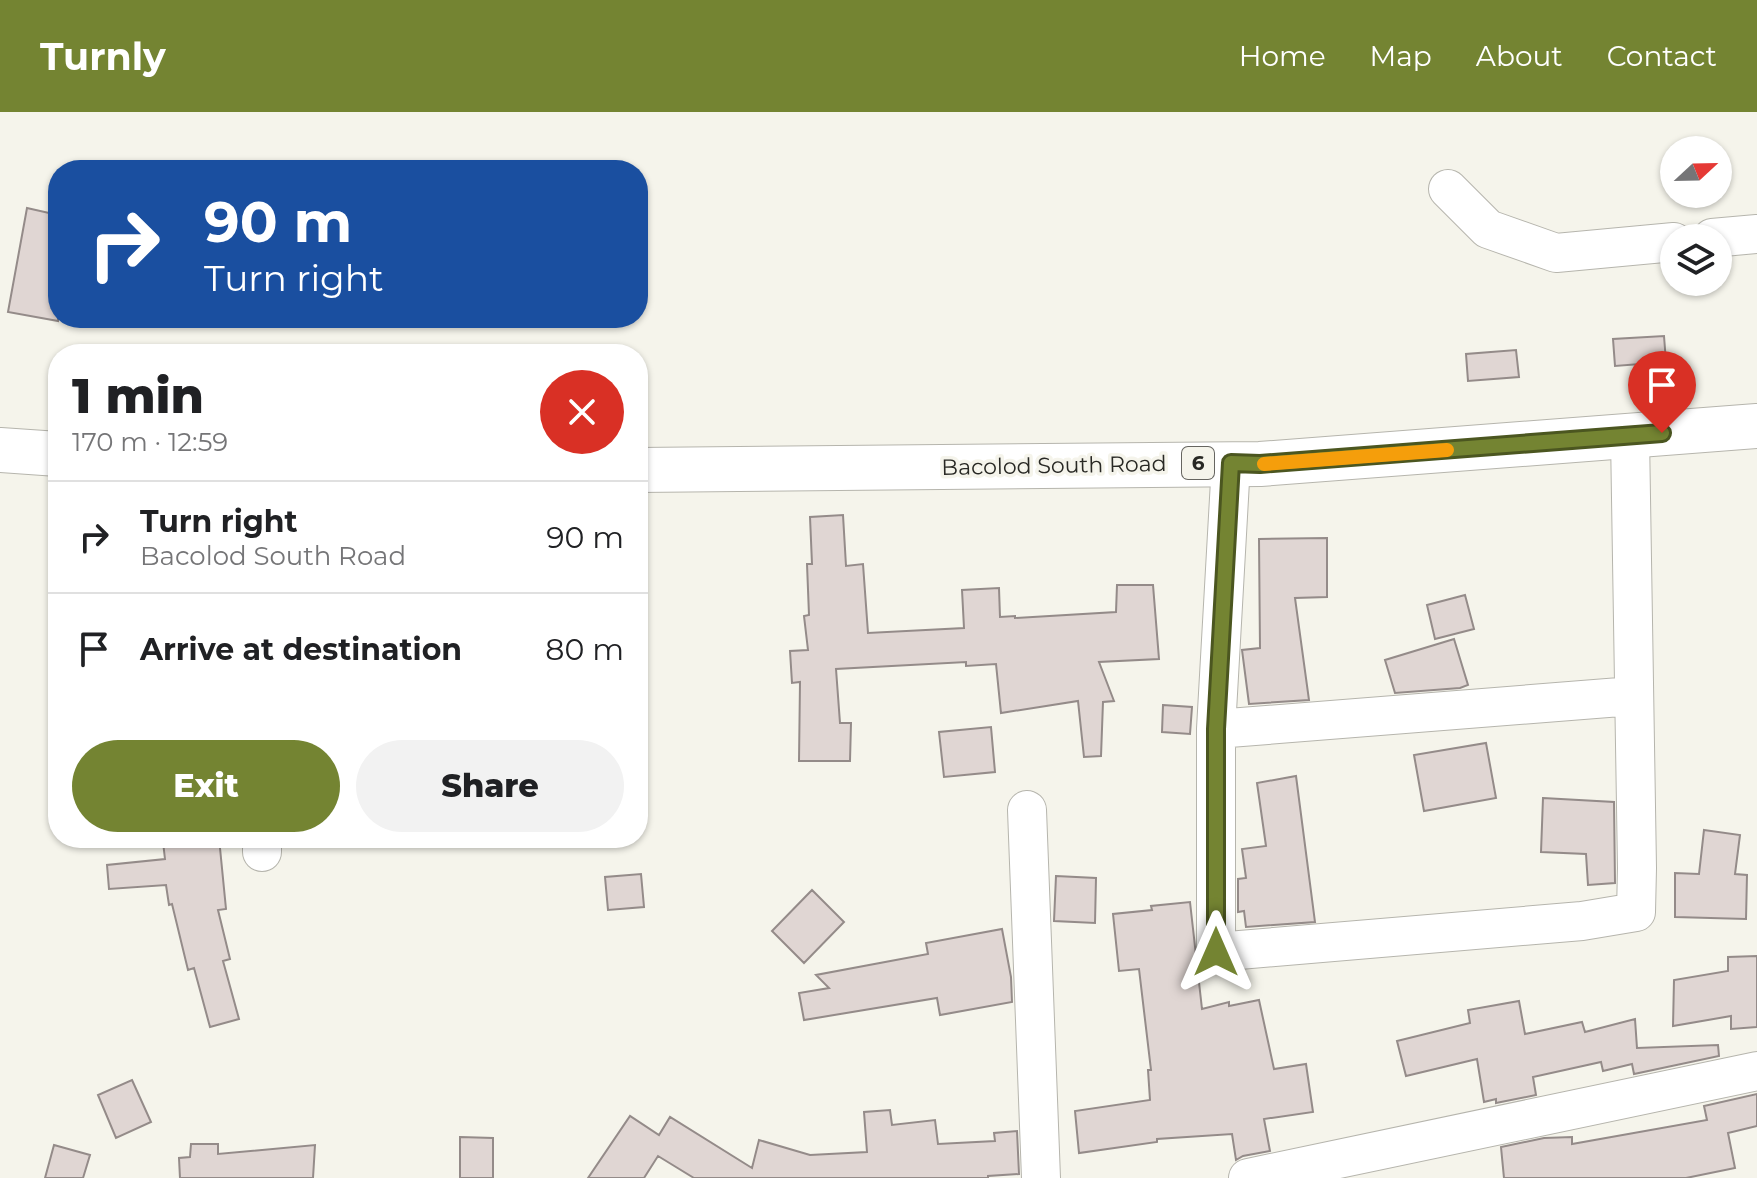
<!DOCTYPE html>
<html lang="en">
<head>
<meta charset="utf-8">
<style>
	body { margin:0; font-family:Montserrat,sans-serif; background:#f2f2f2; color:#202124; height:100vh; display:flex; flex-direction:column; font-size:30px; white-space:nowrap }
	* { box-sizing:border-box; margin:0 }
	p { font-size:26px; color:#757577 }
	.icon { flex:none; width:44px; height:44px; fill:none; stroke:currentColor; stroke-width:2; stroke-linecap:round; stroke-linejoin:round }
	.map { position:relative; flex:1; overflow:hidden }
	.drawer { position:absolute; left:48px; top:232px; width:600px; height:504px; display:flex; flex-direction:column; background:#fff; border-radius:32px; box-shadow:0 2px 6px #0004 }
	.drawer>* { flex:none }
	.guide { position:absolute; left:48px; top:48px; width:600px; height:168px; border-radius:32px; box-shadow:0 2px 6px #0004; background:#1a4fa0; color:#fff; overflow:hidden }
	.needle { width:52px; rotate:68deg }
	.fabs { position:absolute; left:1660px; top:24px; display:grid; gap:16px }
	.fabs a { display:grid; place-items:center; width:72px; height:72px; border-radius:50%; background:#fff; box-shadow:0 2px 6px #0004; font-size:40px }
	.pin { position:absolute; display:grid; place-items:center; width:68px; height:68px; color:#fff; margin:-82px -34px; border-radius:50% 50% 50% 0; rotate:-45deg; box-shadow:0 0 8px #0007 }
	.pin .icon { rotate:45deg }
	.me { position:absolute; width:88px; margin:-44px; rotate:0deg; stroke-linejoin:round; filter:drop-shadow(0 0 6px #0008) }
	.turn { display:flex; align-items:center; gap:28px; height:168px; padding:0 24px; font-size:36px }
	.turn .icon { width:104px; height:104px; stroke-width:2.5 }
	.turn b { display:block; font-size:56px; line-height:68px }
	.round { display:grid; place-items:center; flex:none; width:84px; height:84px; border-radius:42px; background:#f2f2f2 }
	.overview { display:flex; align-items:center; justify-content:space-between; height:136px; padding:0 24px }
	h1 { font-size:48px; font-weight:800; line-height:60px }
	.button { display:flex; gap:16px; margin-top:auto; padding:16px 24px }
	.button a { flex:1; height:92px; border-radius:48px; background:#748432; color:#fff; font-size:32px; font-weight:800; line-height:92px; text-align:center }
	.button a+a { background:#f2f2f2; color:#202124 }
	ul { padding:0; list-style:none }
	li { display:flex; align-items:center; gap:24px; height:112px; padding:0 24px; border-top:2px solid #e0e0e0 }
	li div { flex:1 }
	li b { display:block; font-size:30px }
	li em { font-style:normal }
	header { display:flex; align-items:center; gap:48px; box-sizing:border-box; height:112px; padding:0 40px; background:#748432; color:#fff }
	header strong { font-size:38px }
	nav { display:flex; gap:44px; margin-inline-start:auto; font-size:28px }
	.map>svg:first-child { display:block }
	.building { fill:#e0d6d3; stroke:#948b89; stroke-width:2 }
	.lines { fill:none; stroke-linecap:round; stroke-linejoin:round }
	.minor-casing { stroke:#b6b5ad; stroke-width:40 }
	.highway-casing { stroke:#b6b5ad; stroke-width:46 }
	.minor { stroke:#fff; stroke-width:38 }
	.highway { stroke:#fff; stroke-width:44 }
	.route-casing { stroke:#4b5620; stroke-width:20 }
	.route { stroke:#748432; stroke-width:14 }
	.slow { stroke:#f59e0b; stroke-width:14 }
	.labels { text-anchor:middle; stroke-width:7; stroke-linejoin:round; paint-order:stroke }
	.shield { fill:#f5f4eb; stroke:#666560; stroke-width:2 }
	.shield-label { font-size:20px; font-weight:bold; fill:#282824 }
	.street-label { font-size:22px; fill:#282824; stroke:#f5f4eb }
</style>
</head>
<body>
<header>
<strong>Turnly</strong>
<nav><a>Home</a><a>Map</a><a>About</a><a>Contact</a></nav>
</header>
<div class="map">
<svg width="1757" height="1066" viewBox="0 0 1757 1066">
	<rect width="100%" height="100%" fill="#f5f4eb"/>
	<path class="building" d="M27,96L58,103V209L8,200Z
		M1664,224L1666,250L1615,254L1613,227Z
		M1516,238L1519,265L1468,269L1466,242Z
		M843,403L846,454L863,452L868,521L964,516L962,478L999,476L1000,505L1015,504V506L1116,500L1117,473H1153L1159,547L1099,550L1114,589L1103,590L1101,644L1084,645L1078,589L1001,601L996,552L966,554V550L836,557L840,611H851L850,649H799L800,570L792,571L790,539L808,538L804,504L809,503L807,452H812L810,405Z
		M1327,426V485L1295,486L1309,588L1249,592L1242,538L1260,536L1259,427Z
		M1465,483L1474,517L1435,527L1427,493Z
		M1454,527L1468,573L1460,576L1395,581L1385,548Z
		M1163,593L1192,595L1190,622L1162,620Z
		M991,615L995,660L944,665L939,620Z
		M1486,631L1496,686L1424,699L1414,643Z
		M1296,664L1315,810L1246,815L1244,799L1238,800V767L1246,766L1242,737L1266,734L1257,671Z
		M1543,686L1614,690L1615,771L1588,773L1586,742L1541,740Z
		M1704,718L1740,723L1735,762L1747,763L1746,807L1675,805V761L1699,762Z
		M199,726H219L226,797L218,798L230,847L223,849L239,907L210,915L194,856L188,858L172,792L169,793L166,773L109,777L107,753L165,747L163,730Z
		M641,762L644,795L608,798L605,765Z
		M1056,764L1096,766L1095,811L1054,809Z
		M812,778L844,810L804,851L772,819Z
		M1190,790L1202,897L1229,890V894L1259,888L1274,957L1306,952L1313,1000L1264,1007L1270,1039L1243,1044L1236,1048L1232,1022L1157,1027V1030L1079,1041L1075,999L1150,988L1148,958H1151L1139,857L1119,859L1113,802L1152,798L1151,794Z
		M1002,817L1011,865L1012,890L940,903L937,886L804,908L799,881L829,876L816,863L928,842L926,831Z
		M1757,844V915L1731,917V904L1673,914L1674,868L1728,859V845Z
		M1519,889L1525,922L1582,910L1585,920L1635,907L1637,936L1718,933L1719,944L1634,962L1632,952L1603,959L1601,950L1533,965L1536,983L1496,991V987L1484,990L1477,947L1406,964L1397,929L1470,911L1468,898Z
		M132,968L151,1010L116,1026L98,983Z
		M1757,982V1014L1728,1021L1735,1056L1686,1066H1504L1501,1035L1544,1026L1572,1025V1032L1707,1008L1704,994Z
		M890,998L892,1013L935,1008L938,1032L995,1029L994,1021L1017,1019L1019,1062L988,1064V1066H694L658,1044L644,1066H588L630,1004L659,1023L670,1005L752,1056L759,1028L810,1043L867,1040L864,1000Z
		M460,1025L493,1026V1066H460Z
		M191,1032H218V1042L315,1033L313,1066H180L179,1046L190,1045Z
		M54,1033L90,1043L83,1066H45Z"/>
	<g class="lines">
		<g class="minor-casing">
			<path id="minor" d="M1448,77L1488,117L1556,141L1674,130
				M1712,126L1757,122
				M1231,351L1216,617V840L1582,809L1636,800L1637,756L1630,324
				M1216,617L1633,584
				M1027,698L1041,1066
				M262,740V726
				M1248,1066L1757,959"/>
		</g>
		<g class="highway-casing">
			<path id="highway" d="M0,338L58,342
				M638,358L1260,352L1757,314"/>
		</g>
		<use href="#minor" class="minor"/>
		<use href="#highway" class="highway"/>
	</g>
	<g class="lines">
		<g class="route-casing">
			<path id="route" d="M1216,840V617L1231,351L1260,352L1662,321"/>
		</g>
		<use href="#route" class="route"/>
		<path class="slow" d="M1264,352L1447,338"/>
	</g>
	<g class="labels">
		<rect class="shield" x="1182" y="335" width="32" height="32" rx="6"/>
		<g class="shield-label">
			<text x="1198" y="358">6</text>
		</g>
		<g class="street-label">
			<text transform="translate(1054 353) rotate(-1)" y="8">Bacolod South Road</text>
		</g>
	</g>
</svg>
<div class="fabs">
<a><svg class="needle" viewBox="-14 -14 28 28"><path d="M0-13l5 13h-10z" fill="#e53935"/><path d="M0 13l5-13h-10z" fill="#757577"/></svg></a>
<a><svg class="icon" aria-label="layers" viewBox="0 0 24 24"><path d="M12 4l9 5-9 5-9-5zM3 14l9 5 9-5"/></svg></a>
</div>
<div class="pin" style="left:1662px;top:321px;background:#d93025"><svg class="icon" aria-label="arrive" viewBox="0 0 24 24"><path d="M6 21V4h12l-3 4 3 4H6"/></svg></div>
<svg class="me" style="left:1216px;top:840px" viewBox="-20 -20 40 40"><path d="M0-17L14 15 0 8-14 15z" fill="#748432" stroke="#fff" stroke-width="4"/></svg>
<div class="guide">
<div class="turn"><svg class="icon" aria-label="right" viewBox="0 0 24 24"><path d="M7 20v-9h11M14 6l5 5-5 5"/></svg><div><b>90 m</b>Turn right</div></div>
</div>
<section class="drawer">
<div class="overview"><div><h1>1 min</h1><p>170 m · 12:59</p></div><a class="round" style="background:#d93025;color:#fff"><svg class="icon" aria-label="close" viewBox="0 0 24 24"><path d="M6 6l12 12M18 6L6 18"/></svg></a></div>
<ul>
<li><svg class="icon" aria-label="right" viewBox="0 0 24 24"><path d="M7 20v-9h11M14 6l5 5-5 5"/></svg><div><b>Turn right</b><p>Bacolod South Road</p></div><em>90 m</em></li>
<li><svg class="icon" aria-label="arrive" viewBox="0 0 24 24"><path d="M6 21V4h12l-3 4 3 4H6"/></svg><div><b>Arrive at destination</b></div><em>80 m</em></li>
</ul>
<div class="button"><a>Exit</a><a>Share</a></div>
</section>
</div>
</body>
</html>
